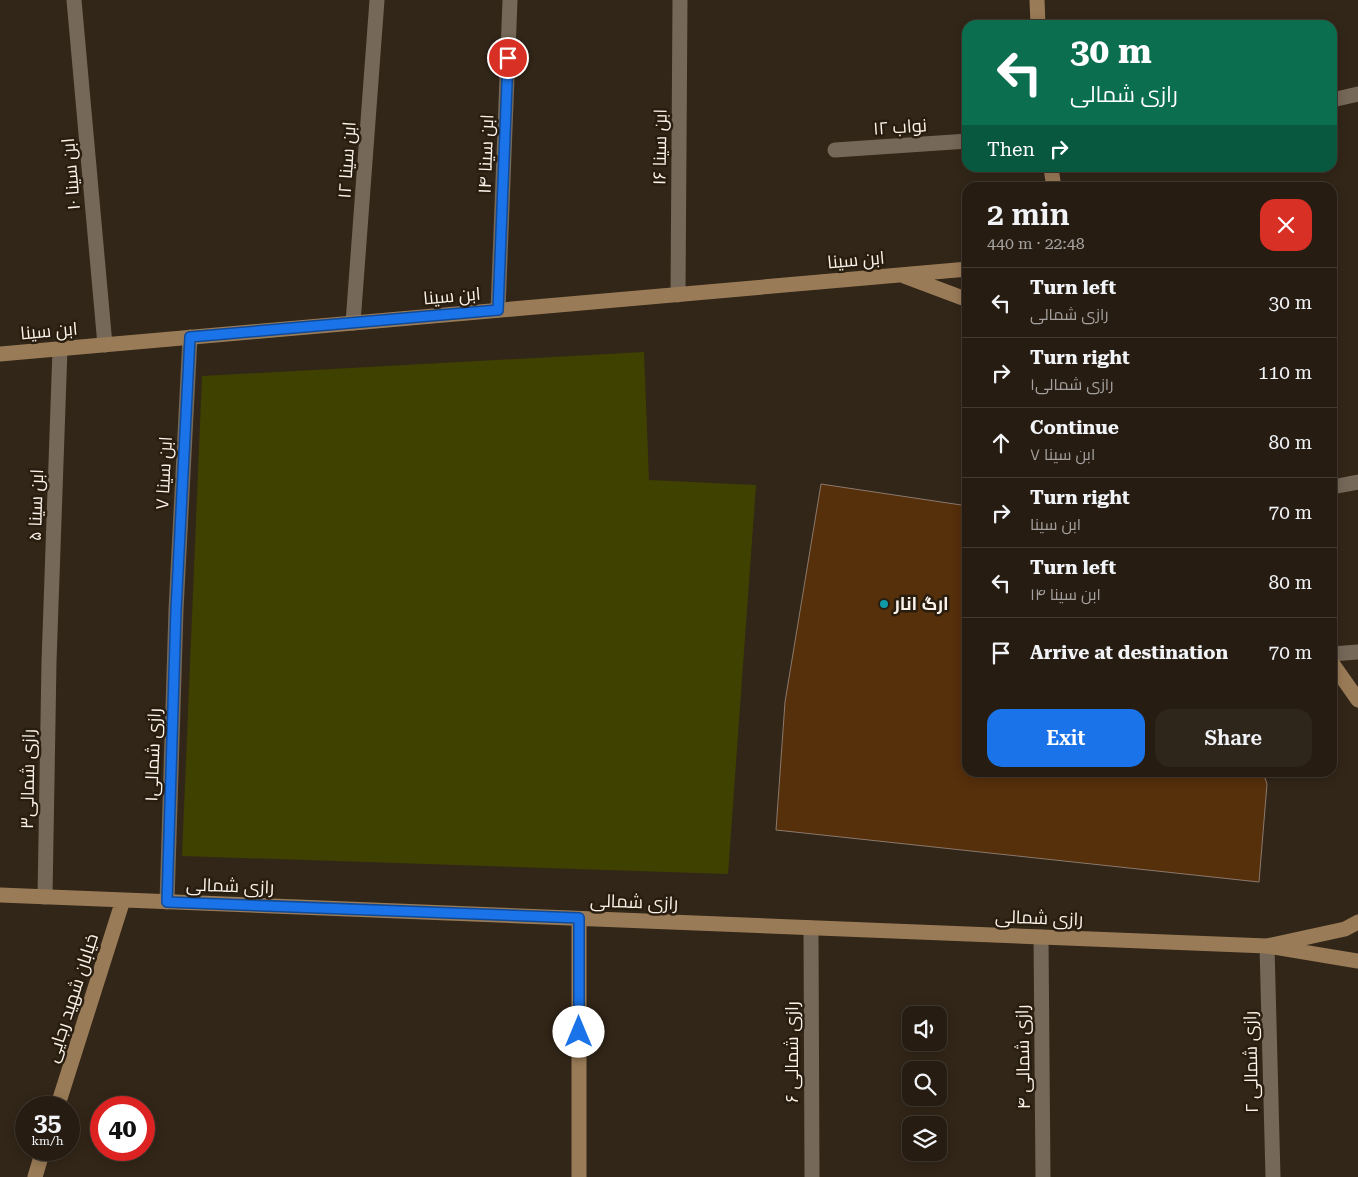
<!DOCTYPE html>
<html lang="en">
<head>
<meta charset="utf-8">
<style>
	body { margin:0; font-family:"Roboto Serif",Cairo,serif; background:#2e251b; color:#f1f3f6; height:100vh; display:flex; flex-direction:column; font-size:19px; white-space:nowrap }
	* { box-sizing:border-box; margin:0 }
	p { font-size:16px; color:#a4a19f }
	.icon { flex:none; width:28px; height:28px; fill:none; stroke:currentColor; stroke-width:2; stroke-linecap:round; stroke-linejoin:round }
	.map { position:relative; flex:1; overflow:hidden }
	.panel { position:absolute; left:962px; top:182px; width:375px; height:595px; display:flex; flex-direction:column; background:#261c12; border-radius:15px; box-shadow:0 2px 12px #0003,0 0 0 1px #423a32 }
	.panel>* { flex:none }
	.hud { position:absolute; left:962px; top:20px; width:375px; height:152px; border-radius:15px; box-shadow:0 2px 12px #0003,0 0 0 1px #423a32; background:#0b6e4f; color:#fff; overflow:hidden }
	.buttons { position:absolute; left:902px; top:1006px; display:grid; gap:10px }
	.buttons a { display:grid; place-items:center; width:45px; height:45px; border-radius:10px; background:#261c12; box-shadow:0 2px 12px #0003,0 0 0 1px #423a32; font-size:25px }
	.speed { position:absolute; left:15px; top:1096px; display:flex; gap:10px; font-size:25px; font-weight:700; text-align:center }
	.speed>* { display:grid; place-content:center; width:65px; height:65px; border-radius:50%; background:#261c12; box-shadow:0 2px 12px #0003,0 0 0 1px #423a32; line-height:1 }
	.speed small { font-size:12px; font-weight:400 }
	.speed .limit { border:8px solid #d22; background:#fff; color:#111 }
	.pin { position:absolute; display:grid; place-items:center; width:42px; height:42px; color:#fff; margin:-21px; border:2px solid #fff; border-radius:50%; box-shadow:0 1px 5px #0007 }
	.me { position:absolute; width:55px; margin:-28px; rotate:0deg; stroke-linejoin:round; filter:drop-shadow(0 0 4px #0008) }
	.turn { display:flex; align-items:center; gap:18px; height:105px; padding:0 25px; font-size:22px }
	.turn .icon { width:65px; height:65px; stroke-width:2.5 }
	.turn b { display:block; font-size:35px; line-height:42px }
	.then { display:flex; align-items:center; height:48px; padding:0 25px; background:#0003; gap:10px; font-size:19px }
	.round { display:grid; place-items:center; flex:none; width:52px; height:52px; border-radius:15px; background:#2e251b }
	.summary { display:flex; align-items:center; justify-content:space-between; height:85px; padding:0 25px }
	h1 { font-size:30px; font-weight:600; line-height:38px }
	.primary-button { display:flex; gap:10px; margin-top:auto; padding:10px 25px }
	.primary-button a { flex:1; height:58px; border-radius:15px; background:#1a73e8; color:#fff; font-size:20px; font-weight:600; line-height:58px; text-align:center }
	.primary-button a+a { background:#2e251b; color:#f1f3f6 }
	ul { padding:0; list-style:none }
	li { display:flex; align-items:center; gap:15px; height:70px; padding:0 25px; border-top:1px solid #423a32 }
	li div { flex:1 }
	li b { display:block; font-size:19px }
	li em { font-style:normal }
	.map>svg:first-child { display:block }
	.green { fill:#3f4100 }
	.building { fill:#562f0b; stroke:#8b796c }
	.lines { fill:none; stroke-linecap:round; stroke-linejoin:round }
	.street { stroke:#766858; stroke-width:15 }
	.secondary { stroke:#9a7b57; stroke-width:15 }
	.route-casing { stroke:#114b97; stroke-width:12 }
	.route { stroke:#1a73e8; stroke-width:9 }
	.culture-dot { fill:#0f9aa8; stroke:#281d0f; stroke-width:2 }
	.labels { text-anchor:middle; stroke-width:5; stroke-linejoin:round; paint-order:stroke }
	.street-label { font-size:18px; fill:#fbf2e9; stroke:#281d0f }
	.poi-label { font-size:18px; font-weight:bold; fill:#fbf2e9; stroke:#281d0f; text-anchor:start }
</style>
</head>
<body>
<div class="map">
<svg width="1358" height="1177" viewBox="0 0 1358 1177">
	<rect width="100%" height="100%" fill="#322618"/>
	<path class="green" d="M644,352L649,480L756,485L728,874L182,856L202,376Z"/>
	<path class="building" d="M821,484L968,506V772H1263L1267,784L1259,882L776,830L785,702Z"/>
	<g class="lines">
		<path class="street" d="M74,0L105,345
			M1332,100L1358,94
			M835,150L968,141
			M678,295L680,0
			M498,310L510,0
			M353,323L377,0
			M1332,487L1358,482
			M1332,654L1358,652
			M45,897L49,662L60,349
			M167,902L176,610L190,337
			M811,928L812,1177
			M1041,937L1043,1177
			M1267,946L1273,1177"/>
		<path class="secondary" d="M1037,0L1038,25
			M1051,168L1054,188
			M904,276L968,300
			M0,354L968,269
			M1332,663L1358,700
			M0,895L1267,946
			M1358,922L1345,929L1267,946L1358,961
			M57,1108L123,900
			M35,1177L43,1150
			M579,1177V919"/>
	</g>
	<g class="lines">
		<g class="route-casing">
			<path id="route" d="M508,58L498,310L190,337L176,610L167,902L579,918V1032"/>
		</g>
		<use href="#route" class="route"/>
	</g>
	<circle class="culture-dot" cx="884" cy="604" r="5"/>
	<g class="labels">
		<g class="street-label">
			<text transform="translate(900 127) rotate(-4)" y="6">نواب ۱۲</text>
			<text transform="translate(660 147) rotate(-89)" y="6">ابن سینا ۱۶</text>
			<text transform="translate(486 154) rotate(-88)" y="6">ابن سینا ۱۴</text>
			<text transform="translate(347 160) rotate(-86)" y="6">ابن سینا ۱۲</text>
			<text transform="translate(71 174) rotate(-95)" y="6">ابن سینا ۱۰</text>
			<text transform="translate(856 260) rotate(-5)" y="6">ابن سینا</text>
			<text transform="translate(452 296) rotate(-5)" y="6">ابن سینا</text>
			<text transform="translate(49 331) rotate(-5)" y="6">ابن سینا</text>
			<text transform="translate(164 473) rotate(-87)" y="6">ابن سینا ۷</text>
			<text transform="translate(36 505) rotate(-88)" y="6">ابن سینا ۵</text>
			<text transform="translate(153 755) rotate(-88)" y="6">رازی شمالی۱</text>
			<text transform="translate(28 779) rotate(-89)" y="6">رازی شمالی۳</text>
			<text transform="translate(230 886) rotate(2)" y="6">رازی شمالی</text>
			<text transform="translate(634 902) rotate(2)" y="6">رازی شمالی</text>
			<text transform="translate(1039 918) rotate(2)" y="6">رازی شمالی</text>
			<text transform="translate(72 998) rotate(-72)" y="6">خیابان شهید رجایی</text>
			<text transform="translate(792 1052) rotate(-90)" y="6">رازی شمالی ۶</text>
			<text transform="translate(1023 1057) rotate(-91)" y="6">رازی شمالی ۴</text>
			<text transform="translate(1251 1062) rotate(-91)" y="6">رازی شمالی ۲</text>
		</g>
		<g class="poi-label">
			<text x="894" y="610">ارگ انار</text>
		</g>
	</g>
</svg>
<div class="buttons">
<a><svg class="icon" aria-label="sound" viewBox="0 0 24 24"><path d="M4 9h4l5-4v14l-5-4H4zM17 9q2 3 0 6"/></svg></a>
<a><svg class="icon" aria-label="search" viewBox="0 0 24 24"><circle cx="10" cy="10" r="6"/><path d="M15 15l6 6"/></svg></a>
<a><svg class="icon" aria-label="layers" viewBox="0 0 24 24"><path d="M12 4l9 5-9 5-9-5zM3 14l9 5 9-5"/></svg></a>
</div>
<div class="speed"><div>35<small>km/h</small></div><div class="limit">40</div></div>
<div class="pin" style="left:508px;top:58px;background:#d93025"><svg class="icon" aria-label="arrive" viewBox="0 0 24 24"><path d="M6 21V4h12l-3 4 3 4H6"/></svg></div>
<svg class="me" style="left:579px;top:1032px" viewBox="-20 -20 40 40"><circle r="19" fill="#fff"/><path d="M0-13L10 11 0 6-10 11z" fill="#1a73e8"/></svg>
<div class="hud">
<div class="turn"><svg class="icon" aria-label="left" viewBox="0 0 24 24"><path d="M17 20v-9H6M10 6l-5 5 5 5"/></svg><div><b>30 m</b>رازی شمالی</div></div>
<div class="then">Then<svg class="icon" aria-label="right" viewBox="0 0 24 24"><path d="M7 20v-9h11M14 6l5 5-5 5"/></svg></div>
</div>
<section class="panel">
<div class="summary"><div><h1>2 min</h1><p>440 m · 22:48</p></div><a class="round" style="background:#d93025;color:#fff"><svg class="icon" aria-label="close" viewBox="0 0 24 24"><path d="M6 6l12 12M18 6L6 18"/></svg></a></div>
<ul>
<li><svg class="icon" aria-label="left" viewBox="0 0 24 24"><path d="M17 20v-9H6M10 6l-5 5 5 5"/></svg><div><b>Turn left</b><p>رازی شمالی</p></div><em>30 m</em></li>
<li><svg class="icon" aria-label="right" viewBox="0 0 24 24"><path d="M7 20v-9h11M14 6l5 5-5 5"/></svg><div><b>Turn right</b><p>رازی شمالی۱</p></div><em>110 m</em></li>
<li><svg class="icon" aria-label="ahead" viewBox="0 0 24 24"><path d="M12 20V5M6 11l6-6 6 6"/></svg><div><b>Continue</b><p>ابن سینا ۷</p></div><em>80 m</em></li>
<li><svg class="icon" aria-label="right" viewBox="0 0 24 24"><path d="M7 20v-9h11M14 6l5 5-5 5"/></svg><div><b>Turn right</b><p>ابن سینا</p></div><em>70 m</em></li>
<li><svg class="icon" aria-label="left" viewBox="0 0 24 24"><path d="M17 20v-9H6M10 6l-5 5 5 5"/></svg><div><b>Turn left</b><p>ابن سینا ۱۴</p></div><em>80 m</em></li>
<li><svg class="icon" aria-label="arrive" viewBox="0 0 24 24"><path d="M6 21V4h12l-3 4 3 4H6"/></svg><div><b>Arrive at destination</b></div><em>70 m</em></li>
</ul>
<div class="primary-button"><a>Exit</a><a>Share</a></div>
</section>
</div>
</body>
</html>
